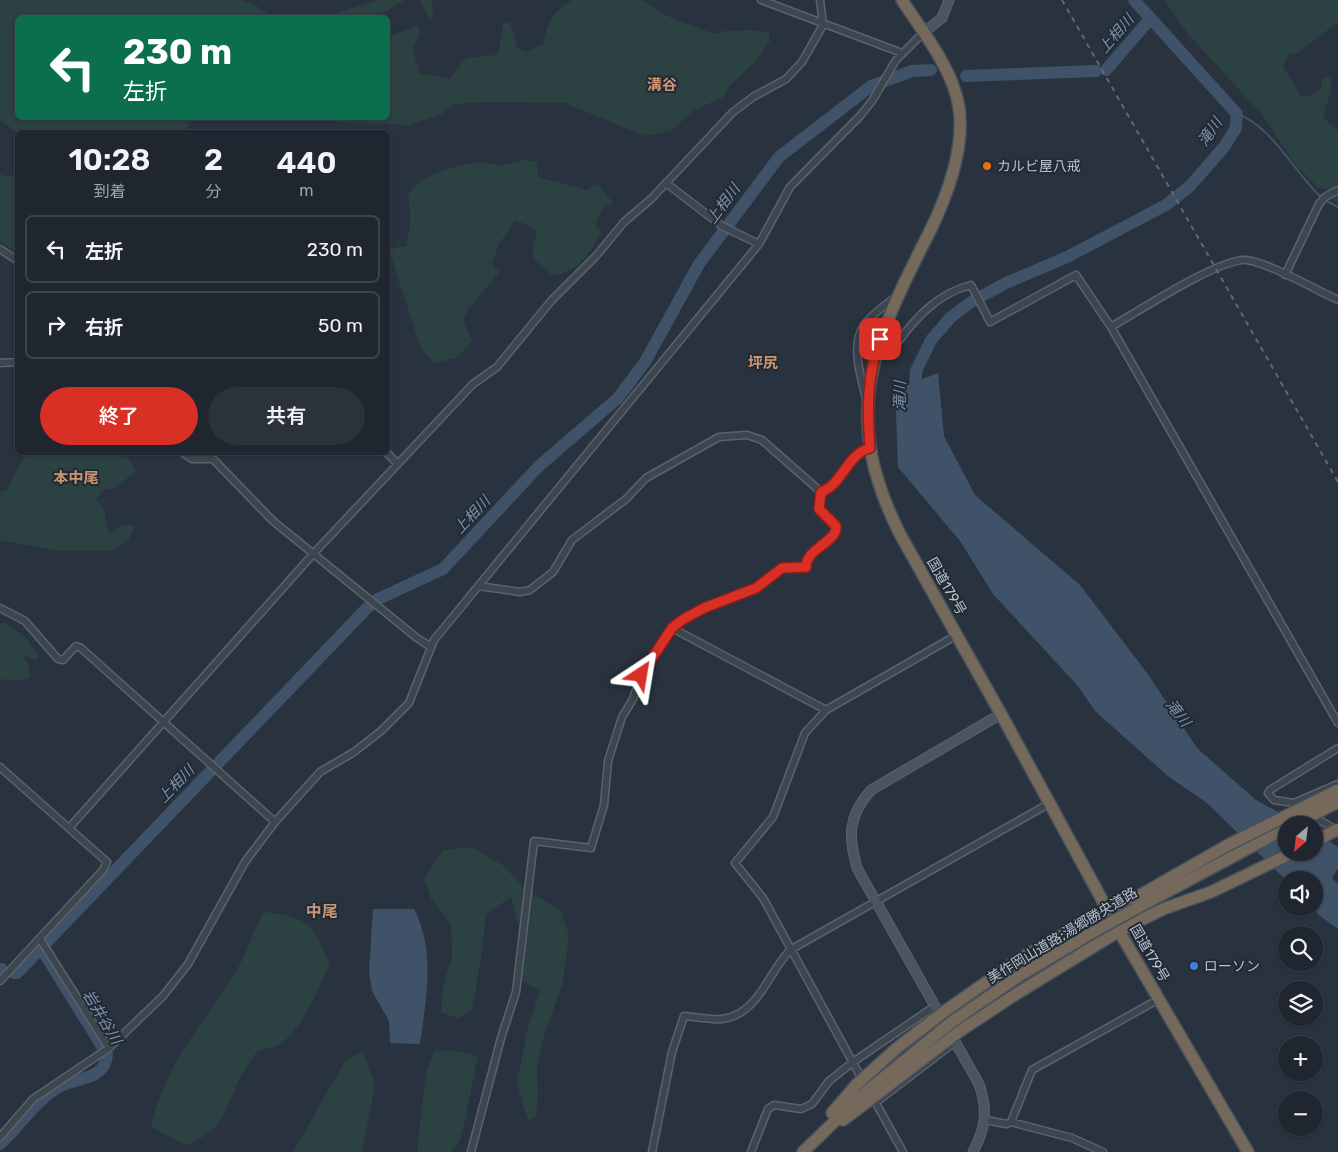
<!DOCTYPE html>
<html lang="ja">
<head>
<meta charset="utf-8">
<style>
	body { margin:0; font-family:Rubik,"Noto Sans JP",sans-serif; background:#2c323b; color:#f1f3f6; height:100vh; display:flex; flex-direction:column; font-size:19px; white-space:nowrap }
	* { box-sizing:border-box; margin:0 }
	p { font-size:16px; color:#a1a5aa }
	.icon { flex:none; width:28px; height:28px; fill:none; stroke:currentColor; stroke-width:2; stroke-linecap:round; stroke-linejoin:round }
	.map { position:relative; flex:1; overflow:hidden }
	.panel { position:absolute; left:15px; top:130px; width:375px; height:325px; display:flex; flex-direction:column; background:#1f262f; border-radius:8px; box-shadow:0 1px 4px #0004,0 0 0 1px #3c434b }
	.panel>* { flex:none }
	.top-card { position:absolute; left:15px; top:15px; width:375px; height:105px; border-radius:8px; box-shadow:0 1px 4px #0004,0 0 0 1px #3c434b; background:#0b6e4f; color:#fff; overflow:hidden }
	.needle { width:32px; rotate:208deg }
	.buttons { position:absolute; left:1278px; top:816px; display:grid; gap:10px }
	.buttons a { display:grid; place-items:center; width:45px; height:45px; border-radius:50%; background:#1f262f; box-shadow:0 1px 4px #0004,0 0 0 1px #3c434b; font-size:25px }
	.pin { position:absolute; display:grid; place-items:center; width:42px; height:42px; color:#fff; margin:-21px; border-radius:10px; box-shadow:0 2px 8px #0006 }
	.me { position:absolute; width:55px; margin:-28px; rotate:33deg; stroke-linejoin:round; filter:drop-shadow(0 0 4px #0008) }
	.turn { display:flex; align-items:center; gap:18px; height:105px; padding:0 25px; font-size:22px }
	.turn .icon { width:65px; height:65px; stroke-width:2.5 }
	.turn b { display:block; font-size:35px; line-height:42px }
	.eta { display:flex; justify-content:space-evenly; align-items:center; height:85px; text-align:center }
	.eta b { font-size:30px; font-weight:600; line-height:35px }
	.button { display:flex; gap:10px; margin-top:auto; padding:10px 25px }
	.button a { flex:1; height:58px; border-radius:30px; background:#d93025; color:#fff; font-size:20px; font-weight:600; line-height:58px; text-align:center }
	.button a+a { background:#2c323b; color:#f1f3f6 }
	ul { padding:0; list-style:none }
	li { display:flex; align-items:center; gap:15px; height:68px; margin:0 10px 8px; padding:0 15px; border:2px solid #3c434b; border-radius:8px }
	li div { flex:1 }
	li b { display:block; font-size:19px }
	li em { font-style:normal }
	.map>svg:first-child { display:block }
	.green { fill:#2c4141 }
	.water { fill:#405267 }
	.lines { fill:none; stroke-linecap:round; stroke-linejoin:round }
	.stream { stroke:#405267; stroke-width:2 }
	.river { stroke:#405267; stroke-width:12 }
	.street-casing { stroke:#5a636d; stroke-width:9 }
	.secondary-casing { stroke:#5a636d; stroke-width:11 }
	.highway-casing { stroke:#47505a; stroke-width:14 }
	.street { stroke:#3d454f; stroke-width:6 }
	.secondary { stroke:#4b5562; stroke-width:9 }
	.highway { stroke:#74695b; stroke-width:11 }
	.rail { stroke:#5f6976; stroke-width:2; stroke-dasharray:5 5; stroke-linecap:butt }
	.highway-bridge-casing { stroke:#47505a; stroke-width:14; stroke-linecap:butt }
	.highway-bridge { stroke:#74695b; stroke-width:11 }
	.route-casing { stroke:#8d1f18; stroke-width:12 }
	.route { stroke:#d93025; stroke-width:9 }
	.food-dot { fill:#e8710a; stroke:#212a35; stroke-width:2 }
	.shop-dot { fill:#3f7fe0; stroke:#212a35; stroke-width:2 }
	.labels { text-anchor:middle; stroke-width:4; stroke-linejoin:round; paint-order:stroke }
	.poi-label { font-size:14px; fill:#b9c0ca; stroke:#212a35; text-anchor:start }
	.street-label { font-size:14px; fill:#b9c0ca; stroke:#212a35 }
	.water-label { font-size:15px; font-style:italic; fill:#7d92aa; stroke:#212a35 }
	.neighbourhood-label { font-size:15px; font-weight:bold; fill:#cc9572; stroke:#212a35 }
	.quarter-label { font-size:16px; font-weight:bold; fill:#cc9572; stroke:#212a35 }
</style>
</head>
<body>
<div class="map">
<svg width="1338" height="1152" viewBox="0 0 1338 1152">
	<rect width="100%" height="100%" fill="#29333f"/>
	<path class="green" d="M0,0H240L255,5L273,17L18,18V118H191L185,132L17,133L0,120Z
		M380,0H405L376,17H335L338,12Z
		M420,0H432L433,17L429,18Z
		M572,0H643L665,15L714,34L725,31L752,30L769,33L770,41L754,63L729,86L723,97L693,111L671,131L645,136L565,103L486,102L454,104L442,114L410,125L344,123L330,118H388V37L418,26L420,33L413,50L419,73L449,79L466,58L496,55L499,51L503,24L510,22L517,48L526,52L543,44C548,21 551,14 572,0Z
		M1164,0H1338V22L1298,53L1288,55L1283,67L1302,97L1311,96L1322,88L1321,79L1331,76C1334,91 1325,103 1323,118L1338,131V204L1331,199L1333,195L1329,190L1319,188L1296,166L1264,117L1188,34Z
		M524,160L537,162L538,177L586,190L598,184L613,203L603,208L595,225L602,232C590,253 577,273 552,276L533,258V249L537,232L529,225L515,221L499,244L492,264L499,272C492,283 464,310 464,319C464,326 470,335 472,341L456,358L435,363L421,349L389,249L406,246C411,231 411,209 408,194C422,174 454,165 478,163C485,162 493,165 501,165C508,164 516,162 524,160Z
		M0,174L8,177L17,174V254L0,241Z
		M26,453H124L136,471L115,488L104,490L96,499L105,510L106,526L110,534L124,524L135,526L128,541L112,551H58L0,540V492L7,490Z
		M5,623L26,638L39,656L36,660L25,655L22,658L28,663L30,678L15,681L0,679V624Z
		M472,847L504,866L527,891L561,910L569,936L563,983L543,1039L537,1068L538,1096L536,1116L528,1121L517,1083L527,1031L540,990L522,981H517L520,931L511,897L486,914L481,957L472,1010L458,1018L441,1012L443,986L452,956L451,924L431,899L424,878L443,850Z
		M264,912C309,917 311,923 330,963C321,985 300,1034 278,1045C272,1048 264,1049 258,1050C251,1061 242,1072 237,1084C223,1117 222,1130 186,1145L151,1127C163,1066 205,1022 236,971C247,953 253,931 264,912Z
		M449,1050L478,1056L463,1129L459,1142L451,1152H417L426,1073L434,1052Z
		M363,1051L375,1086L362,1152H293L345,1061Z"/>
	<path class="water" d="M938,373L944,436L975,495L1080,585L1147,673L1197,748L1256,800L1302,825H1286V852H1314V832L1338,847V868L1332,878L1338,884V929L1320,916L1313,908L1314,880H1286L1207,803L1169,777L1095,711L1078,686L993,594L960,541L898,467L895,390Z
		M373,909H414C436,951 426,1000 420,1044L390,1043L389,1021L372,991L369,971Z"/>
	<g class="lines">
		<path class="stream" d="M1237,114C1270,124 1295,173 1321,197
			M1325,200L1338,207"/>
		<path class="river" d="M1106,70L1150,19
			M966,76L1096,71
			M915,397L916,371L931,340L951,317L971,302L1006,283L1067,257L1166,205L1190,186L1224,147L1236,128L1237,114L1134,0
			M0,969H2
			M14,973H17L367,608L378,599L443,569L539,466L618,398L645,362L699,264L779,157L871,86L912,71L931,70
			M0,1144C20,1126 36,1099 61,1086C78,1077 106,1080 107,1054L41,948"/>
		<g class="street-casing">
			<path id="street" d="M761,0L902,53
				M666,183L722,226L759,244
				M0,249L18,261
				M1285,275L1319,204L1325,197L1338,190
				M1111,327C1137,312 1221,257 1247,260C1269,263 1316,290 1338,300
				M880,339L898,342C917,316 939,293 971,285L990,322L1076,275L1111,327L1338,723
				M0,363L18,362
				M866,398C861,377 850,345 864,325C872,314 885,305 896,297
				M182,452L192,459H213L273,521L417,638L431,647
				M386,452L398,464
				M478,586L520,592L530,590L553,572L572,540L626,499L646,478L719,437L747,435L762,440L821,492C843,484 847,454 870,448
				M0,608L25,621L58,659L63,660L76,646L81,648L275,822
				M672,628L826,710
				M0,767L107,862L103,870L0,981
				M1294,803L1338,784
				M1302,808L1294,803L1274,800L1268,793L1270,790L1338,748
				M1312,815L1337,831
				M70,827L314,553L473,384L497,367L551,301L596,256L624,222L651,199L733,112L753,97L786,79L802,62L823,25L820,0
				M40,939L109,1048
				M863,1081L763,898L735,863L773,817L805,733L826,710L957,635
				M872,1096L903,1152
				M875,1103L955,1042
				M986,1120L1006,1124L1011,1122L1072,1138L1103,1152
				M1011,1122L1032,1070L1159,999
				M0,1137L33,1099L109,1048L163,996L188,964L245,862L275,822L320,772L354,752L381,731L409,703L434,640L759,244L790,187L860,116L872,101L896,60L923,33
				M471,1152L501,1038L516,992L534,841L591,848L604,805L608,761L622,717L633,699L641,675L672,628L704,608L756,588L782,568L806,567C806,549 829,543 837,529L819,509L821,492
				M652,1152L672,1052L684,1016C696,1017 710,1020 722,1019C758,1015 768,973 790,950L1050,803
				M751,1152L768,1109L774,1105L801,1109L812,1104L829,1081L853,1062L935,1006"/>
		</g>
		<g class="secondary-casing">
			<path id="secondary" d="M923,33L942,18L949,0
				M973,1152C986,1127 988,1110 979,1084L857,868C848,836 848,816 871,790L1001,714"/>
		</g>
		<g class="highway-casing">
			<path id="highway" d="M902,0C922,31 950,65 958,102C967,144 947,197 929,233C872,345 839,415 901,536L1001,714L1119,931L1248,1152
				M1135,909L1286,828
				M945,1011L1021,958L1109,910L1128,902L1228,845
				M953,1021L1019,976L1088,935
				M960,1031L1013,996L1119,931L1163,909L1211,892L1294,852
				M832,1113L856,1085
				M843,1120L867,1102
				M803,1152L862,1095"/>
		</g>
		<use href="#street" class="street"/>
		<use href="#secondary" class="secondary"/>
		<use href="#highway" class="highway"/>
		<path class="rail" d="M1062,0L1338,482"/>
		<g class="highway-bridge-casing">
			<path id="highway-bridge" d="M1293,825L1338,802
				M1314,842L1338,829
				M1228,845L1338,790
				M1088,935L1135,909
				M856,1085L897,1048L945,1011
				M862,1095L953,1021
				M867,1102L960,1031"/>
		</g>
		<use href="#highway-bridge" class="highway-bridge"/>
	</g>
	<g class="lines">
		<g class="route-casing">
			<path id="route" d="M641,675L672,628L682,620L704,608L756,588L782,568L806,567C806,548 838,542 836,526L819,509L821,492C843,484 847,454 870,448C867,409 867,376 880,339"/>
		</g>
		<use href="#route" class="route"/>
	</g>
	<circle class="food-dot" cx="987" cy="166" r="5"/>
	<circle class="shop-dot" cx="1194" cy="966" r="5"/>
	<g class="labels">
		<g class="poi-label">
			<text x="997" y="171">カルビ屋八戒</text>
			<text x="1204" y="971">ローソン</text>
		</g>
		<g class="street-label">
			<text transform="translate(947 586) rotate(60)" y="5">国道179号</text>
			<text transform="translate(1062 935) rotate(-31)" y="5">美作岡山道路;湯郷勝央道路</text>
			<text transform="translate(1150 953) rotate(60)" y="5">国道179号</text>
		</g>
		<g class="water-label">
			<text transform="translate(1116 34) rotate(-49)" y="5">上相川</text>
			<text transform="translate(1210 132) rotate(-55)" y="5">滝川</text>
			<text transform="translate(723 204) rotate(-53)" y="5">上相川</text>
			<text transform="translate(900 396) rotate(-89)" y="5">滝川</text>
			<text transform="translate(472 515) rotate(-47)" y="5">上相川</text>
			<text transform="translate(1178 713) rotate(52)" y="5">滝川</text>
			<text transform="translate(176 784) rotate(-46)" y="5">上相川</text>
			<text transform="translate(102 1017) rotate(59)" y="5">岩井谷川</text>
		</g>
		<g class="neighbourhood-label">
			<text x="662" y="90">溝谷</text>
			<text x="763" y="368">坪尻</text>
			<text x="76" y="483">本中尾</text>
		</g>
		<g class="quarter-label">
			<text x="322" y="917">中尾</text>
		</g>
	</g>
</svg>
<div class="buttons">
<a><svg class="needle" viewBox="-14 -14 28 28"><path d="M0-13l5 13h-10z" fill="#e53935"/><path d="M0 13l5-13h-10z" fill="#a1a5aa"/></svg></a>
<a><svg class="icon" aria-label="sound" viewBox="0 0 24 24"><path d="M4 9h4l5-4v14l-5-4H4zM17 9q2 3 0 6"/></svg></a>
<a><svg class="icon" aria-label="search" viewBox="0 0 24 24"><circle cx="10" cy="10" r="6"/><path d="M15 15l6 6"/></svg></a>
<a><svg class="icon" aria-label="layers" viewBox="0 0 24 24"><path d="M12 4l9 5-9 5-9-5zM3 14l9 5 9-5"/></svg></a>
<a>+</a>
<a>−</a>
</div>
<div class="pin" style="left:880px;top:339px;background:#d93025"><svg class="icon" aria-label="arrive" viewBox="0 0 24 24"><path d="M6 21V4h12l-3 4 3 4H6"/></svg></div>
<svg class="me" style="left:641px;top:675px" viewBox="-20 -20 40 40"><path d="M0-17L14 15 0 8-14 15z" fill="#d93025" stroke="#fff" stroke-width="4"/></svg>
<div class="top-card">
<div class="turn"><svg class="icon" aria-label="left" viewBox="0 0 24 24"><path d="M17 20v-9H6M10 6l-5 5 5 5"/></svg><div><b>230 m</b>左折</div></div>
</div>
<section class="panel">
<div class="eta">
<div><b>10:28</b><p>到着</p></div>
<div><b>2</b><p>分</p></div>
<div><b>440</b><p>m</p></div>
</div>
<ul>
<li><svg class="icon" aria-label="left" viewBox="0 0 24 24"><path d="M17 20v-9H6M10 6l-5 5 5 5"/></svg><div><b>左折</b></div><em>230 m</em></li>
<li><svg class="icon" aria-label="right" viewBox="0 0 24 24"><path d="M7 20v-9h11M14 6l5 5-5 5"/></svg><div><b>右折</b></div><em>50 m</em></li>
</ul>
<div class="button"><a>終了</a><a>共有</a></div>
</section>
</div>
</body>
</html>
